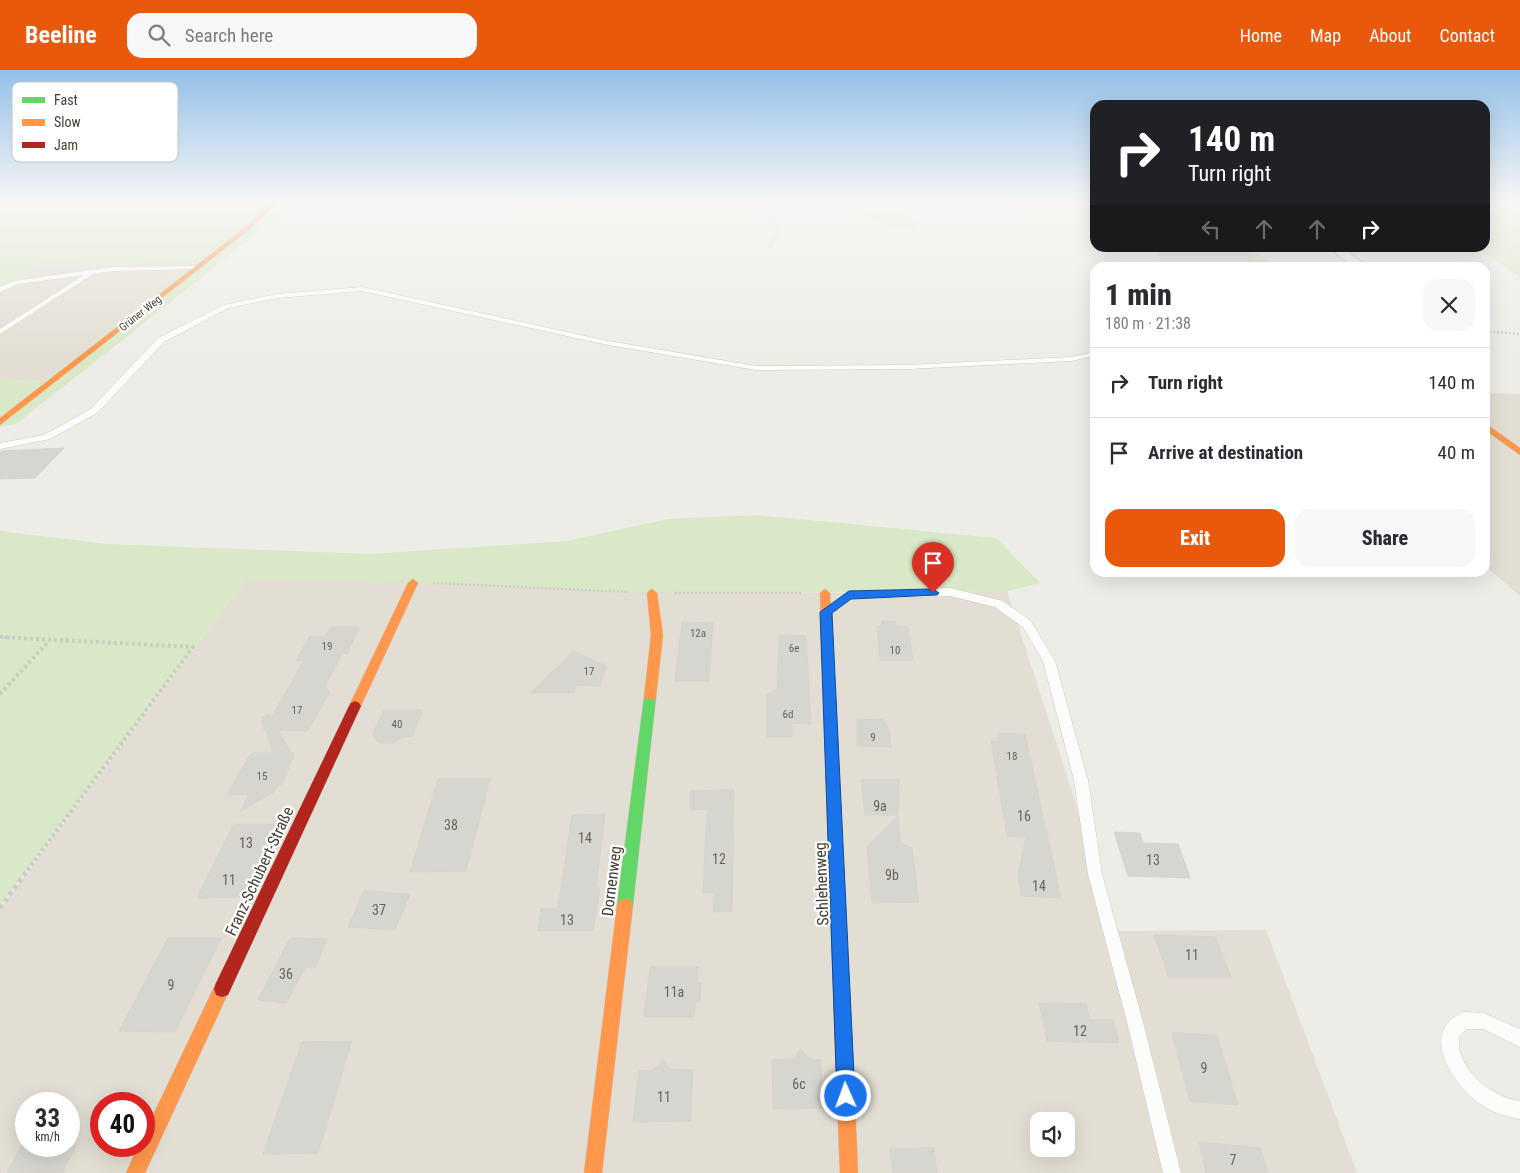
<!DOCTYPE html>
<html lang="en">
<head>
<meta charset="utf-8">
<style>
	body { margin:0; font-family:"Roboto Condensed",sans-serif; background:#f7f7f7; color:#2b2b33; height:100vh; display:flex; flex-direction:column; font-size:19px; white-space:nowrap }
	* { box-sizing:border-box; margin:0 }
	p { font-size:16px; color:#7c7c81 }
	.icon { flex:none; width:28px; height:28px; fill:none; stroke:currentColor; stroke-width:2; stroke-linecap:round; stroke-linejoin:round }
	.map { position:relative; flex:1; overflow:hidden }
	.panel { position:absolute; left:1090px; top:192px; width:400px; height:315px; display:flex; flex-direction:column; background:#fff; border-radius:15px; box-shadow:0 5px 20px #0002 }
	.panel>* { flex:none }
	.hud { position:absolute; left:1090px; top:30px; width:400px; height:152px; border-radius:15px; box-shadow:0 5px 20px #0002; background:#202124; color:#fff; overflow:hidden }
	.fabs { position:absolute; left:1030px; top:1042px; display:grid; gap:10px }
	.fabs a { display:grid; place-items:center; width:45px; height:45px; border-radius:10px; background:#fff; box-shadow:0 5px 20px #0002; font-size:25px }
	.speed { position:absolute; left:15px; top:1022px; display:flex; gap:10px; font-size:25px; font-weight:700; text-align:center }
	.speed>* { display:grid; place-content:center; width:65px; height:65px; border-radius:50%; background:#fff; box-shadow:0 5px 20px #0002; line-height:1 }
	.speed small { font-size:12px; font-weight:400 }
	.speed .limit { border:8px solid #d22; background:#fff; color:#111 }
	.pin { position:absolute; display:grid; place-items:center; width:42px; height:42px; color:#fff; margin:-51px -21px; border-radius:50% 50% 50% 0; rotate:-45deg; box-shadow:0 0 5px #0007 }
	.pin .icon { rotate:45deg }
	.me { position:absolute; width:55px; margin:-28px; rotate:358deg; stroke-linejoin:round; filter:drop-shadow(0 0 4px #0008) }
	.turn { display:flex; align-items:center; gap:18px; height:105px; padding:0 15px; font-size:22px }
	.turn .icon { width:65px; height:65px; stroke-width:2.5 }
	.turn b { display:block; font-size:35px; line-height:42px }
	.lanes { display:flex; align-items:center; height:48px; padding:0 15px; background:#0003; justify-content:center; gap:25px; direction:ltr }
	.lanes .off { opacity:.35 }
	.round { display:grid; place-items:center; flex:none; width:52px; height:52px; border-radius:15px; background:#f7f7f7 }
	.head { display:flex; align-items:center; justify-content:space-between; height:85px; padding:0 15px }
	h1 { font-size:30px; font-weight:800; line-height:38px }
	.button { display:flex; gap:10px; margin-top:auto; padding:10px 15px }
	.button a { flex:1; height:58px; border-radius:15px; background:#ea580c; color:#fff; font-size:20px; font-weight:800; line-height:58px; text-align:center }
	.button a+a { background:#f7f7f7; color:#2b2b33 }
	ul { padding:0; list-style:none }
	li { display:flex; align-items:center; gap:15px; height:70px; padding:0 15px; border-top:1px solid #e1e1e2 }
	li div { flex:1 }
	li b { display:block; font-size:19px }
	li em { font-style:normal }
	header { display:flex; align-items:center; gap:30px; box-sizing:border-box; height:70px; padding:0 25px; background:#ea580c; color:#fff }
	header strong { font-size:24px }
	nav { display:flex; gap:28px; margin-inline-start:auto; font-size:18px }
	.search { width:350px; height:45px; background:#f7f7f7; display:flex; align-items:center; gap:12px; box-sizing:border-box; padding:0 18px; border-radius:15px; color:#7c7c81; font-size:19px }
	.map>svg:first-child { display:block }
	.residential { fill:#e2ded3; fill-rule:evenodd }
	.green { fill:#d9e8c6 }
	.building { fill:#d7d5cf; stroke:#d6d3cc }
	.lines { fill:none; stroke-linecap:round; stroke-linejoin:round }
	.lane-casing { stroke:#cccac4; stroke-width:1 }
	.street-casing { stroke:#cccac4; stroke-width:2 }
	.fast-casing { stroke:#ccc9bd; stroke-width:1 }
	.slow-casing { stroke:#ccc9bd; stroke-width:1 }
	.jam-casing { stroke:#ccc9bd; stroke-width:1 }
	.path-far3 { stroke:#cccbc6; stroke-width:2; stroke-dasharray:1 1; stroke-linecap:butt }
	.path-far2 { stroke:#cccbc6; stroke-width:2.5; stroke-dasharray:2 2; stroke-linecap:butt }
	.path-far1 { stroke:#cccbc6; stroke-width:4; stroke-dasharray:3 3; stroke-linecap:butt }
	.path { stroke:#cccbc6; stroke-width:4.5; stroke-dasharray:4 4; stroke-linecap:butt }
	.lane { fill:#fcfcfb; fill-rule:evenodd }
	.street { fill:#fcfcfb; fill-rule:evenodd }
	.fast { fill:#63d668; fill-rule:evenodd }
	.slow { fill:#ff974d; fill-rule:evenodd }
	.jam { fill:#b3261e; fill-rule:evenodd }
	.route { fill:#1a73e8; stroke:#114b97 }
	.labels { text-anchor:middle; stroke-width:4.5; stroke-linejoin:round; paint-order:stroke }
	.far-street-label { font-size:11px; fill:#423e34; stroke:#fff }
	.number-label { font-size:11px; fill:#68645c }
	.near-number-label { font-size:14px; fill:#68645c }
	.near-street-label { font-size:16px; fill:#423e34; stroke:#fff }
	.key { fill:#fff; stroke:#c6c5c2; stroke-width:1 }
	.key-label { font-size:14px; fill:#423e34 }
</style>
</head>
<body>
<header>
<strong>Beeline</strong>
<div class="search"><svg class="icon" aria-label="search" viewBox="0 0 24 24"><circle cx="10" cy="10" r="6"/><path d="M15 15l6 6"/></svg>Search here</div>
<nav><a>Home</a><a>Map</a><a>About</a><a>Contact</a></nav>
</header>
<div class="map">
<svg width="1520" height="1103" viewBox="0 0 1520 1103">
	<rect width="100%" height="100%" fill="#eeece6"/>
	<path class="residential" d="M1151,178H1248L1277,197H1175Z
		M197,192L44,312L0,309V217L44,193Z
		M1485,323L1520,324V526L1485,496Z
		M247,508L825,523L1007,521L1117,861L1266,860L1357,1103H0V839ZM26,1034H69V1076H26ZM101,1034H144V1076H101ZM1039,1051H1066V1079H1039Z"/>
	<path class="green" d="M0,131H583L586,138L488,134L297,132L16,354L0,357V309L44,312L196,192L44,193L0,217Z
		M836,131H898L918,158H893Z
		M1485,131H1499L1503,136L1520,139V207L1477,178H1485Z
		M756,445L996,468L1040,513L1007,521L652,523L413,513L247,508L0,836V461L107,474L370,484L567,471L668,449Z"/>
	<path class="building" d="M1191,178H1240L1267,198H1161L1160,183L1196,181Z
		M64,378L35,408L0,409V381Z
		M882,551H895L896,556L908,557L913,590H880L877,556H881Z
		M682,552L713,553L709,611H675Z
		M330,557H359L347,584H342L325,616L329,623L309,659L305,661L278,660L291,683H295L282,714L278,715L274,722L241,741L249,724L227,725L249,686L253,683H273L266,660H264L262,647L269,645L271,648L304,591H296L310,566L325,567Z
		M779,565L806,566L811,654L792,653V667H767V625L777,619Z
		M574,581L606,596L600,616L576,615L574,623H530Z
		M384,640H423L412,666L401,668L393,673H379L372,665Z
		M883,649L889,660L891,677L857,676V650Z
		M998,663L1025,664L1061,828L1022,826L1018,806L1026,767L1007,766L991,671L1000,672Z
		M438,709H490L466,801L410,802Z
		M861,710H899L898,745H865Z
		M734,720L732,841L713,842L714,823H703L707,739L690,740V723L691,721Z
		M605,744L596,818H600L593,861H538L541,839L558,838L572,745Z
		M898,746L900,773L912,778L919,832L872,833L867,777Z
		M234,754H277L243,827L197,828Z
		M1114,762L1140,763L1143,773L1178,774L1190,808L1128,806Z
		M364,821L410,824L395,860L348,857Z
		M1154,865L1215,867L1232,908H1169Z
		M168,868H221L175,962L119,961Z
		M290,868L327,869L315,898H305L286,933L258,930Z
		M650,897H698L697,912L701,913L700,932H696L694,947H644Z
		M1039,933L1086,934L1090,950H1113L1119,973L1047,971Z
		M1172,962L1217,966L1238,1035L1190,1031Z
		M352,971L318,1083L263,1084L302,972Z
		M801,979L809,989L821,990L823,1038L773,1039L772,990L793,989Z
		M664,990L670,999L693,1000L690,1051L633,1052L639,1001L653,1000Z
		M1199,1072L1260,1078L1268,1103H1206Z
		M21,1076H76L62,1103H7Z
		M934,1078L937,1103H893L890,1079Z"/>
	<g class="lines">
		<g class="lane-casing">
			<path id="lane" d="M197,196L199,197V199L113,201L93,204L0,264V259L84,205L18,214L0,222V217L14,211L113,197Z
				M362,217L603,270L756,296L908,295L1071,287L1095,282V286L1071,291L908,299L756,300L603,274L362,221L277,228L228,238L164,272L97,343L50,369L0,379V373L44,365L91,339L158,268L224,235L277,224Z
				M950,518L1003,531L1031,551L1055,591L1088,710L1102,804L1143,952L1181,1103H1163L1127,952L1088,804L1074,710L1043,591L1023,557L995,537L950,526L851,529L831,544L827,545L821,541L849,521Z
				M1464,942L1484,943L1520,959V977L1483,959H1467L1459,966C1455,998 1491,1027 1520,1031V1049C1506,1047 1492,1042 1480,1034C1453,1015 1417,961 1464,942Z"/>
		</g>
		<g class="street-casing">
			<path id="street" d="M1330,178H1343L1369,198H1354Z"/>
		</g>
		<g class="fast-casing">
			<path id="fast" d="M650,622L654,624L656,627L633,835L630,840L625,842L620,840L617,835L644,627L646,624Z"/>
		</g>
		<g class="slow-casing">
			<path id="slow" d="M274,131H281L246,162L0,355V348L242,160Z
				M1485,353L1520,378V385L1485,360Z
				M413,509L418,513L361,636L359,639H351L349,636L408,513Z
				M652,519L657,523L663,565L656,627L654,630H646L644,627L651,565L647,523Z
				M825,519L830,523L842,775L840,779L835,781L830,779L828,775L820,523Z
				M625,828L630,830L633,835L602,1103H584L617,835L620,830Z
				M222,911L228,913L230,919L145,1103H126L138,1076H144V1064L216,913Z
				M846,1022L852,1025L855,1031L858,1103H840L837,1031L840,1025Z"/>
		</g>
		<g class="jam-casing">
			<path id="jam" d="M355,631L359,633L361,636L228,925L222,927L216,925L214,919L216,913L349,636L351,633Z
				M835,769L840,771L842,775L855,1031L852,1037L846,1040L840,1037L837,1031L828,775L830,771Z"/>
		</g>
		<path class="path-far3" d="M759,131L779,160L769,178"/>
		<path class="path-far2" d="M1485,261L1520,264
			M433,513L629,522
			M675,523H802
			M0,567L11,568"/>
		<path class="path-far1" d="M0,567L193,577L26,802
			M0,624L49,571"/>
		<path class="path" d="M0,838L27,801"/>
		<use href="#lane" class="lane"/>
		<use href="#street" class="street"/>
		<use href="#fast" class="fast"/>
		<use href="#slow" class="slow"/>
		<use href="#jam" class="jam"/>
	</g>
	<linearGradient id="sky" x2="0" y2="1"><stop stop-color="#94c0e9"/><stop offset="0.46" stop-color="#f7f6f4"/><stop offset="1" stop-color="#f7f6f4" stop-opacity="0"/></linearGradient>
	<rect width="1520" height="286" fill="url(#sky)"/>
	<path class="route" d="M933,519L939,523L937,525L851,529L832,543L855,1026L852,1032L846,1035L839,1032L837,1026L820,542L849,521Z"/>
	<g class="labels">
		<g class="far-street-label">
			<text transform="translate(140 243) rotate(-38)" y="4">Grüner Weg</text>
		</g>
		<g class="number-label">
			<text x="698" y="567">12a</text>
			<text x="327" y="580">19</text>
			<text x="794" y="582">6e</text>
			<text x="895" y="584">10</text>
			<text x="589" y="605">17</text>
			<text x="297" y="644">17</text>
			<text x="788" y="648">6d</text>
			<text x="397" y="658">40</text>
			<text x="873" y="671">9</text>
			<text x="1012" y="690">18</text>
			<text x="262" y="710">15</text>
		</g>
		<g class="near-number-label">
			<text x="880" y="741">9a</text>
			<text x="1024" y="751">16</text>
			<text x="451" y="760">38</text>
			<text x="585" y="773">14</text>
			<text x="246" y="778">13</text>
			<text x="719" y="794">12</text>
			<text x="1153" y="795">13</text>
			<text x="892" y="810">9b</text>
			<text x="229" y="815">11</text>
			<text x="1039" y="821">14</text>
			<text x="379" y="845">37</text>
			<text x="567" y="855">13</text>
			<text x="1192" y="890">11</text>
			<text x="286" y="909">36</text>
			<text x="171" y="920">9</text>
			<text x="674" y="927">11a</text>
			<text x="1080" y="966">12</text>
			<text x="1204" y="1003">9</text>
			<text x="799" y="1019">6c</text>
			<text x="664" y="1032">11</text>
			<text x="1233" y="1095">7</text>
		</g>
		<g class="near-street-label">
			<text transform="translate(259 801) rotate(-65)" y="6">Franz-Schubert-Straße</text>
			<text transform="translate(611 811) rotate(-83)" y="6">Dornenweg</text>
			<text transform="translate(821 814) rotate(-92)" y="6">Schlehenweg</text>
		</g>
	</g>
	<rect x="12" y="12" width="166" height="80" rx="8" class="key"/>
	<rect x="22" y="27" width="23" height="6" fill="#63d668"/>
	<rect x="22" y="49" width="23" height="7" fill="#ff974d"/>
	<rect x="22" y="72" width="23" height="6" fill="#b3261e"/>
	<g class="key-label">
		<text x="54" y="35">Fast</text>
		<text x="54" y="57">Slow</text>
		<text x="54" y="80">Jam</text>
	</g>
</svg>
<div class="fabs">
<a><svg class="icon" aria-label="sound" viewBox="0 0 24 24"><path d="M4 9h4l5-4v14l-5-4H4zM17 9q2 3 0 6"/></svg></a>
</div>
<div class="speed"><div>33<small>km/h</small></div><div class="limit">40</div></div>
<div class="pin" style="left:933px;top:523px;background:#d93025"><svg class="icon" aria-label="arrive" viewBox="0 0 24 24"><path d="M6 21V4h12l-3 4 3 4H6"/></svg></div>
<svg class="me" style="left:846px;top:1026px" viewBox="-20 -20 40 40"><circle r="17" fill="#1a73e8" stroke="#fff" stroke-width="3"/><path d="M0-11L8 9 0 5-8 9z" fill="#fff"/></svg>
<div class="hud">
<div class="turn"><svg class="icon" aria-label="right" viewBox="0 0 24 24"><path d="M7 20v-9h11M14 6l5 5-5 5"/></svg><div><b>140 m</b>Turn right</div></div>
<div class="lanes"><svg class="icon off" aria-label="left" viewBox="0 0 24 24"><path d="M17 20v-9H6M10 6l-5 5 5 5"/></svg><svg class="icon off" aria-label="ahead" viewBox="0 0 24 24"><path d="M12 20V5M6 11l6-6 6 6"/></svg><svg class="icon off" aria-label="ahead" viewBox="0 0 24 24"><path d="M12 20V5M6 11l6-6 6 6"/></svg><svg class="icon" aria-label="right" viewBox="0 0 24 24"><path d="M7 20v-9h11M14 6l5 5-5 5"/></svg></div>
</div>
<section class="panel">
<div class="head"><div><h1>1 min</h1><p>180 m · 21:38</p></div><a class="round"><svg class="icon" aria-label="close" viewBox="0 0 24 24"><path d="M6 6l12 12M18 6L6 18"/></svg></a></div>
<ul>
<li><svg class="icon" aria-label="right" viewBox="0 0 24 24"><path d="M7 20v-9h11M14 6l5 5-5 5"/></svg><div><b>Turn right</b></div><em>140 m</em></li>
<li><svg class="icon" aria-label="arrive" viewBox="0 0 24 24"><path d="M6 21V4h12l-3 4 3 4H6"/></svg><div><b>Arrive at destination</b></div><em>40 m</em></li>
</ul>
<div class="button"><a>Exit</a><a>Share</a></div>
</section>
</div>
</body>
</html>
